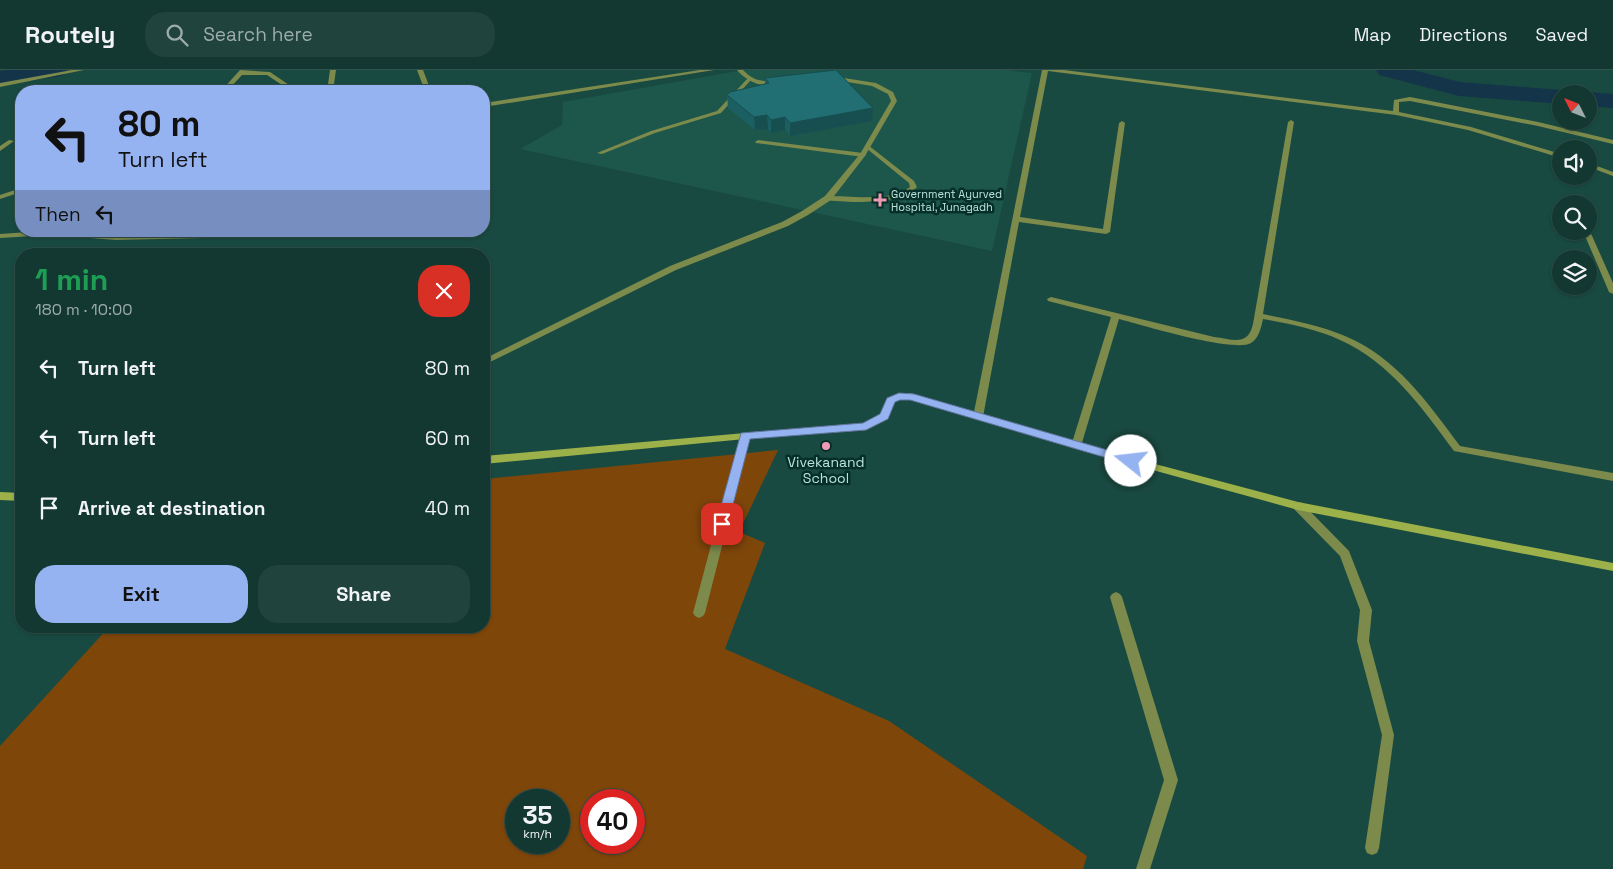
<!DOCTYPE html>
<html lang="en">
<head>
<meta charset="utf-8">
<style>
	body { margin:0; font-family:"Space Grotesk",sans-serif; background:#20433d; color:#f1f3f6; height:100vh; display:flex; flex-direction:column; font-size:19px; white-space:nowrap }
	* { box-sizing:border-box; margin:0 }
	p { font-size:16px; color:#9dacab }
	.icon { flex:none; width:28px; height:28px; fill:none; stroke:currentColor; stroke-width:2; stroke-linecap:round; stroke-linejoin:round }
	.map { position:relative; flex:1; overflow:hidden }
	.details { position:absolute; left:15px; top:178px; width:475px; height:385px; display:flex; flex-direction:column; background:#133831; border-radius:20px; box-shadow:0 1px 4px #0004,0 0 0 1px #32524d }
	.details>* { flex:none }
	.banner { position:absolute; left:15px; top:15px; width:475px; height:152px; border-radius:20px; box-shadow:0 1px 4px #0004,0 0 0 1px #32524d; background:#95b2f1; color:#111; overflow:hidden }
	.needle { width:32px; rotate:312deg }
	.tools { position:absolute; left:1552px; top:15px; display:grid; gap:10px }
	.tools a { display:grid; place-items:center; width:45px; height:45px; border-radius:50%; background:#133831; box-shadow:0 1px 4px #0004,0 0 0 1px #32524d; font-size:25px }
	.speed { position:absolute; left:505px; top:719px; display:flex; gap:10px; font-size:25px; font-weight:700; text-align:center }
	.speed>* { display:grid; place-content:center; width:65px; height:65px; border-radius:50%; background:#133831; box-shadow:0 1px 4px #0004,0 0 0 1px #32524d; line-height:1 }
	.speed small { font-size:12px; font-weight:400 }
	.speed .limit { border:8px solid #d22; background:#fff; color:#111 }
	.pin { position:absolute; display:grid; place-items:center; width:42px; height:42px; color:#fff; margin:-21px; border-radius:10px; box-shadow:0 2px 8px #0006 }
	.me { position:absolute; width:55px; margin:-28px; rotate:286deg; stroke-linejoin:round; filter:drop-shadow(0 0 4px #0008) }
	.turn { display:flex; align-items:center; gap:18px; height:105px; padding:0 20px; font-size:22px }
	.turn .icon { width:65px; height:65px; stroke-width:2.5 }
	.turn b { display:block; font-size:35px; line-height:42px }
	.then { display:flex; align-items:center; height:48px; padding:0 20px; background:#0003; gap:10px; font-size:19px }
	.round { display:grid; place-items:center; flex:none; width:52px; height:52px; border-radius:20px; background:#20433d }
	.headline { display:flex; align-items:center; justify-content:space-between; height:85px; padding:0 20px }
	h1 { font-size:30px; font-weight:800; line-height:38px; color:#1e9e55 }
	.button { display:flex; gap:10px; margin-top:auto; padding:10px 20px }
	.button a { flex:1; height:58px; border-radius:20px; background:#95b2f1; color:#111; font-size:20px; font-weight:800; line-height:58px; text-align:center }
	.button a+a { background:#20433d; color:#f1f3f6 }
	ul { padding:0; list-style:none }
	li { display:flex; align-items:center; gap:15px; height:70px; padding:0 20px }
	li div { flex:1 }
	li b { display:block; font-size:19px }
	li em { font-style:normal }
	header { display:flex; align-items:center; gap:30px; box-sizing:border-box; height:70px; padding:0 25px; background:#133831; border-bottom:1px solid #32524d }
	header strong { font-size:24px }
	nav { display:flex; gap:28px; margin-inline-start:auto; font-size:18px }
	.search { width:350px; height:45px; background:#20433d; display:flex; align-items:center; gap:12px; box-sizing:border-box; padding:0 18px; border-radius:20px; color:#9dacab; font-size:19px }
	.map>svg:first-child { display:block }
	.built { fill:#1d564b }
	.green { fill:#7f460a; fill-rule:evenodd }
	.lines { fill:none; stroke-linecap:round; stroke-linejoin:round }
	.river { fill:#143449; fill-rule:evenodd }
	.lane { fill:#7c8a4c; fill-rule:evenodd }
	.street { fill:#7c8a4c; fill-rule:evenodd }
	.secondary { fill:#9db14b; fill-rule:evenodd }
	.wall { fill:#1c5f62 }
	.shaded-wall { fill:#174e50 }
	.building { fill:#216f72; stroke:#174e50 }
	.route { fill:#95b2f1; stroke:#61749d }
	.poi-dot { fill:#f09ab5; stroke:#052f28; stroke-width:2 }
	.labels { text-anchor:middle; stroke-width:5; stroke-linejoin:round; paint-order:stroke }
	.far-poi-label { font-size:11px; fill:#b9e3da; stroke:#052f28; text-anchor:start }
	.poi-label { font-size:14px; fill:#b9e3da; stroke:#052f28 }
</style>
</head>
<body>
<header>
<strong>Routely</strong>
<div class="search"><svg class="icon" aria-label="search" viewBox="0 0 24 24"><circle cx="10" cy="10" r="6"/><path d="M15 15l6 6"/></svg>Search here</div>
<nav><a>Map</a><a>Directions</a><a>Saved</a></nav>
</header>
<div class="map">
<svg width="1613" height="799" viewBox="0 0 1613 799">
	<rect width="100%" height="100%" fill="#194a41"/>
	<path class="built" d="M743,0H1006L1032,3L992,181L520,79L562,55L563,32Z"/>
	<path class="green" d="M778,380L739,462L765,473L725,579L889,651L1087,786L1083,799H0V676L110,556H484V409ZM516,730H559V772H516ZM591,730H634V772H591Z"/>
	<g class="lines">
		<path class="river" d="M9,0H67L64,5L56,7L0,15V1Z
			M1376,0H1413L1460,12L1561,20L1570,24H1561V34L1459,26L1379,5Z
			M1589,22L1613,24V38L1589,36V24H1582Z"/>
		<path class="lane" d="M748,8L751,10L750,11L721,43L655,63L602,84L597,83L651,61L717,41Z
			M1291,50L1294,52L1263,244C1291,250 1319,255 1345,266C1396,287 1428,333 1460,376L1613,403V411L1454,381C1422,338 1391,293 1340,270C1316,259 1289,254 1263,249C1261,258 1259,268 1251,273C1234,283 1142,255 1119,249L1081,376L1079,378H1073L1071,376L1111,247L1048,231L1047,229L1051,227L1214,267C1232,269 1248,277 1253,254L1288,52Z
			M9,70L14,71L0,81V76Z
			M758,70L863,83L866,85L863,87L756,73L755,72Z
			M868,75L914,111L917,117C901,135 849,133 825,130V126H828C851,126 892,132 910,117L909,113L866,78V76Z
			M1589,159L1613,213V224L1609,222L1583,161H1589Z
			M43,161L116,166L249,163L253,165L249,167L116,170L51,165L0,168V164Z"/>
		<path class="street" d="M72,0H84L0,17V13Z
			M240,0L270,2L298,21H291L267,5H242L227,21H221Z
			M330,0H336L333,21H327Z
			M417,0H423L431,21H425Z
			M700,0H714L484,37V33Z
			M737,0H743C754,12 764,12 779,10L782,12C766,20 748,13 737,0Z
			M1042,0H1064L1393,41L1394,30L1410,27L1538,52L1613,70V74L1538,56L1410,31L1399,32V42L1471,57L1561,84V88L1468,60L1396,45L1048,1L1020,147L1103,159L1119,53L1122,51L1125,53L1110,162L1106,164L1019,152L983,347L978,350L973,347Z
			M831,6L876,13L893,22L897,31L865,86L831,130L808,145L788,156L676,200L484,295V289L670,196L782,152L802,141L825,126L860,84L891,31L888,24L872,16L829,9L828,8Z
			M1589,93L1613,102V106L1589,97Z
			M21,118V122L0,129V125Z
			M745,363L750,366L705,543L703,546L699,548L695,546L693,543L740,366Z
			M1298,432L1302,433L1349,481L1372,540L1369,571L1394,665L1379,778L1377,783L1372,785L1367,783L1365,778L1382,665L1357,571L1360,540L1340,486L1294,439L1293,436L1294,433Z
			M1116,522L1120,524L1122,527L1178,710L1150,799H1136L1164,710L1110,527L1112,524Z"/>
		<path class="secondary" d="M899,323H910L1076,373L1298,432L1613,493V501L1298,440L1076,379L910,329H900L895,332L887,348L866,360L745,369L484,394V386L745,363L864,354L880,344L888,328Z
			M0,422L21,423V431L0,430Z"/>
	</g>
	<path class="wall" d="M765,8L872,51L790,66L785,60L771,63L768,59L755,60L728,38L727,25L765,14Z"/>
	<path class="shaded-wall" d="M873,38L872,51L790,66V53Z
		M767,45L768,59L755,60L754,47Z
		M785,47V60L771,63V50Z"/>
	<path class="building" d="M836,0L873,38L790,53L785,47L771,50L767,45L754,47L727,25L730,22L769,13L765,8Z"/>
	<path class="route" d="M899,323L914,324L1135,388L1136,391L1131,395L910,330H900L895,332L888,349L866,360L750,369L728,454L726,458H718L716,454L741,363L863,353L880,344L887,328Z"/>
	<g class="poi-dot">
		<path d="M877.5 122.5h5v5h5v5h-5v5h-5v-5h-5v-5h5z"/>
		<circle cx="826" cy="376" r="5"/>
	</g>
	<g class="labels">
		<g class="far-poi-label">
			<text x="891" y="128">Government Ayurved<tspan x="891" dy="13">Hospital, Junagadh</tspan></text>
		</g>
		<g class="poi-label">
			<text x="826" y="397">Vivekanand<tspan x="826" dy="16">School</tspan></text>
		</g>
	</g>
</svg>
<div class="tools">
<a><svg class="needle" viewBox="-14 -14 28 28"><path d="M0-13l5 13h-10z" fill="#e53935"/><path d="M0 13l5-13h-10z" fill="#9dacab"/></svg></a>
<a><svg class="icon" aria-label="sound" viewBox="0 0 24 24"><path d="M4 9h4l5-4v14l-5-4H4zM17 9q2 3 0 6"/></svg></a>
<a><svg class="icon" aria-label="search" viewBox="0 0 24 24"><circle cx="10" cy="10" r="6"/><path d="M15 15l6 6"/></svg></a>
<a><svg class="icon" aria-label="layers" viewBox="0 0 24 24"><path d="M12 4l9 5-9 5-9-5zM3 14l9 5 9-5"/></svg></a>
</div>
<div class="speed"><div>35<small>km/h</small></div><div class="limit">40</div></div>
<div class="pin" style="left:722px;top:454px;background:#d93025"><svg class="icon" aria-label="arrive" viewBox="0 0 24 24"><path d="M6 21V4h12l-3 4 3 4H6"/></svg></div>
<svg class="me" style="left:1131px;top:391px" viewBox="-20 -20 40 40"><circle r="19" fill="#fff"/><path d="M0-13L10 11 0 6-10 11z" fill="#95b2f1"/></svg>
<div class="banner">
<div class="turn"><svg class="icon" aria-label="left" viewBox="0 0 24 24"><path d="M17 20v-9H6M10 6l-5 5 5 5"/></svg><div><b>80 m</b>Turn left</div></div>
<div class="then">Then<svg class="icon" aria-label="left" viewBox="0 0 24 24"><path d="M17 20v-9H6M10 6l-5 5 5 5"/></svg></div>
</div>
<section class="details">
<div class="headline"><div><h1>1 min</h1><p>180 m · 10:00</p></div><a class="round" style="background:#d93025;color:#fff"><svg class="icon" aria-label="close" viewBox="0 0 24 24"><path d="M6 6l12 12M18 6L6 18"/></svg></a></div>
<ul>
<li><svg class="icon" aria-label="left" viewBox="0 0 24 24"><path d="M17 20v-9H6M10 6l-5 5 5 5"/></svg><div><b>Turn left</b></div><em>80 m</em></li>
<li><svg class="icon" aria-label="left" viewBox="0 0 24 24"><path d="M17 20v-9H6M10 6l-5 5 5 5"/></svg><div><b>Turn left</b></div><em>60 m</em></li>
<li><svg class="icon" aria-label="arrive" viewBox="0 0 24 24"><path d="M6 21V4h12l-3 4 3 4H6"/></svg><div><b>Arrive at destination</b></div><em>40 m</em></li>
</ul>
<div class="button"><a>Exit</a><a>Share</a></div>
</section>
</div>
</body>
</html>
